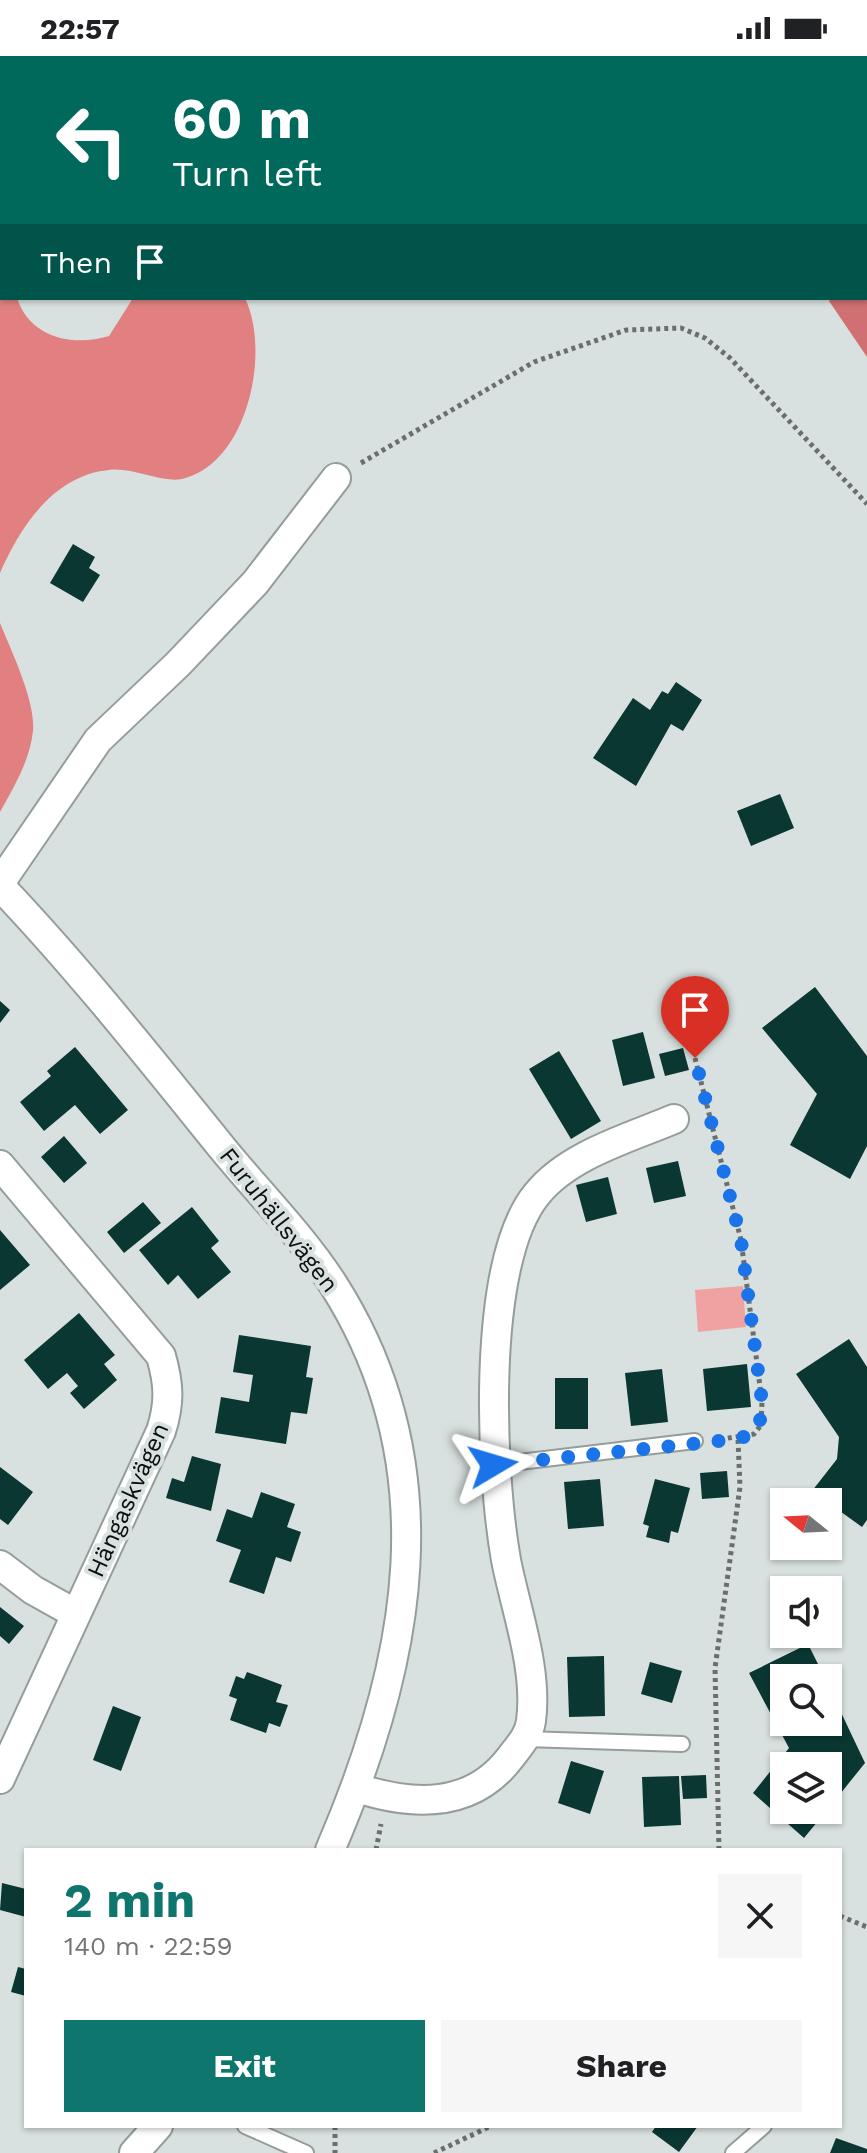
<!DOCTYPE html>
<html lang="en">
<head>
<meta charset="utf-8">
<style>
	body { margin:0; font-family:"Work Sans",sans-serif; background:#f6f6f6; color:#202124; height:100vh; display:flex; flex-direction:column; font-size:30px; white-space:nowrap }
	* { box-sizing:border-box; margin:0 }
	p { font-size:26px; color:#757577 }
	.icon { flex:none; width:44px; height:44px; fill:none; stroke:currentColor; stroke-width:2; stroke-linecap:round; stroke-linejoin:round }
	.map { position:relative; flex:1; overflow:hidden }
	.side { position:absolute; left:24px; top:1792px; width:818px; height:280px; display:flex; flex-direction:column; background:#fff; border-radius:0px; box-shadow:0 2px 6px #0004 }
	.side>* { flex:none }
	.banner { position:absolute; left:0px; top:0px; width:868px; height:244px; box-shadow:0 2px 6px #0004; background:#00695c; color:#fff; overflow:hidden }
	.needle { width:52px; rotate:288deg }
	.buttons { position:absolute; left:770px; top:1432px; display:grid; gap:16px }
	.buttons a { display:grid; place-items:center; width:72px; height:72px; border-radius:0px; background:#fff; box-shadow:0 2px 6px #0004; font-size:40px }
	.pin { position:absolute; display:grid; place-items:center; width:68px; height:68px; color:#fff; margin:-82px -34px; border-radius:50% 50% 50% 0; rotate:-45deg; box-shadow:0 0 8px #0007 }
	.pin .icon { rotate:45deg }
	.me { position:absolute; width:88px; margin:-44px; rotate:83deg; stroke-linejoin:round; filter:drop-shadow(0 0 6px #0008) }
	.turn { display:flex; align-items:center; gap:28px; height:168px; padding:0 40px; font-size:36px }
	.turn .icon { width:104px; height:104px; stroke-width:2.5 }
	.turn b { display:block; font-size:56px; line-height:68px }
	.then { display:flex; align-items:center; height:76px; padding:0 40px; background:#0003; gap:16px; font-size:30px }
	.round { display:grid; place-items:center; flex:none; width:84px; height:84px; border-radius:0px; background:#f6f6f6 }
	.overview { display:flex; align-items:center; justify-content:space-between; height:136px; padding:0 40px }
	h1 { font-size:48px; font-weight:700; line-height:60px; color:#0f766e }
	.cta { display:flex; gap:16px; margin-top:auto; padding:16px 40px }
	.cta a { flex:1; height:92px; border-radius:0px; background:#0f766e; color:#fff; font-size:32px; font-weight:700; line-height:92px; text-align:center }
	.cta a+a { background:#f6f6f6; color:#202124 }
	.status { display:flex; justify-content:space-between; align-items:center; height:56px; padding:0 40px; background:#fff; direction:ltr }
	.status svg { height:22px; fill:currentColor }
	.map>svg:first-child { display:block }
	.green { fill:#f0a2a2 }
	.forest { fill:#e28081 }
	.water { fill:#d07072 }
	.building { fill:#0a3732 }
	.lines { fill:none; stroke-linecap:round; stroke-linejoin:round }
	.service-casing { stroke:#959d9b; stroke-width:18 }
	.minor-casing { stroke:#959d9b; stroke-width:32 }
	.path { stroke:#6a6f6e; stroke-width:5; stroke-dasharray:4 4; stroke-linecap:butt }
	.service { stroke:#fff; stroke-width:14 }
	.minor { stroke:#fff; stroke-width:28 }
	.route { stroke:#1a73e8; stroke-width:14; stroke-dasharray:0 25.2 }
	.labels { text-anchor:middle; stroke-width:8; stroke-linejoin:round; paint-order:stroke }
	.street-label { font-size:24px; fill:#0d1010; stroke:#d8e1df }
</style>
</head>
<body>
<div class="status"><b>22:57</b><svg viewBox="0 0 49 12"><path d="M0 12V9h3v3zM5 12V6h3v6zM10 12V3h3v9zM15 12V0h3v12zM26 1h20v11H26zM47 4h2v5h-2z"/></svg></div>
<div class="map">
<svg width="867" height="2097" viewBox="0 0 867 2097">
	<rect width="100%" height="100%" fill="#d8e1df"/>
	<path class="green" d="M743,1230L746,1271L698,1276L695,1234Z"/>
	<path class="forest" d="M0,0L88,2H2V242H17C30,282 73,291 109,280L133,242H245C271,296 248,408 182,423C160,427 133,411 109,414C54,419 20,471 0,517Z
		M0,567C11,594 36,646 33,675C30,704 14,731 0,756Z"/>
	<path class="water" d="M518,0H867V220L866,2Z
		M867,241V301L829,245L831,242Z"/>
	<path class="building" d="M73,488L95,501L89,512L100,519L83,546L50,527Z
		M676,626L702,644L683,675L671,668L636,730L593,702L633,642L650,654L662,635L668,638Z
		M780,738L794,772L751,790L737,755Z
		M815,931L867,1000V1090L850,1123L790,1089L817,1038L762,972Z
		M0,945L10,954L0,967Z
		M643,976L655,1022L623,1030L612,984Z
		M75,991L128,1054L100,1078L75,1049L44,1075L20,1046L51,1020L47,1015Z
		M683,992L689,1014L665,1020L659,998Z
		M559,995L601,1065L571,1083L529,1013Z
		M64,1080L87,1107L64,1127L41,1101Z
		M678,1105L686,1140L654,1147L646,1112Z
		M608,1121L617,1158L586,1166L576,1129Z
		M143,1146L161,1167L124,1197L107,1176Z
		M192,1151L219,1185L211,1192L231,1216L198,1243L178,1219L168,1229L139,1194Z
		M0,1174L30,1209L0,1234Z
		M79,1257L115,1299L104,1308L117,1324L84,1353L70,1337L78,1330L67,1317L48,1333L24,1304Z
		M239,1279L311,1290L306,1321L313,1322L307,1358L291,1356L286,1388L215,1377L221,1341L249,1346L253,1319L233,1316Z
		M849,1283L867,1311V1464L862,1471L812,1435L837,1403L839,1381L796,1318Z
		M747,1308L751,1351L707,1355L703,1313Z
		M662,1313L668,1366L631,1370L625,1317Z
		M555,1322H588V1373H555Z
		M192,1400L221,1408L211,1455L166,1442L172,1422L184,1426Z
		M0,1411L33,1436L8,1469L0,1463Z
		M727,1415L729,1441L702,1443L700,1417Z
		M600,1423L604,1470L568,1473L564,1426Z
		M655,1423L690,1432L678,1477L671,1475L669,1487L646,1481L649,1470L643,1468Z
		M261,1436L295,1448L287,1471L301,1476L291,1506L276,1501L264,1538L229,1526L241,1494L216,1485L227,1453L252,1462Z
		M0,1551L24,1570L9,1588L0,1580Z
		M808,1588L825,1622H784V1666H828V1629L865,1707L828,1753V1710H784V1754H827L804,1782L753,1737L789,1692L749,1617Z
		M604,1600L605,1660L569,1661L567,1601Z
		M650,1606L682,1615L672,1647L641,1638Z
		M247,1616L282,1629L276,1646L288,1649L280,1671L269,1667L266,1677L230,1664L237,1643L229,1640L236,1620L244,1623Z
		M113,1650L141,1661L121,1715L93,1704Z
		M571,1705L604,1715L590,1758L558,1747Z
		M706,1719L707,1742L683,1743L681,1720Z
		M679,1720L681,1769L644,1771L642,1721Z
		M2,1827L26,1833V1861L0,1854Z
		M18,1911L26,1913V1940L11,1936Z
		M656,2070H698L679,2096L652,2076Z
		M836,2082L867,2093V2097H830Z"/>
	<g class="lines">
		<g class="service-casing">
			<path id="service" d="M494,1409L695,1385
				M525,1683L682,1688
				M245,2070L306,2097
				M733,2097L764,2070"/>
		</g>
		<g class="minor-casing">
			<path id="minor" d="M0,827L98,684L178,608L255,527L336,422
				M0,830C79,913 151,1004 223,1093C259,1137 302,1180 333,1228C449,1410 411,1607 330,1794
				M0,1109L161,1300C169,1328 170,1347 161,1375L0,1723
				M0,1509L33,1534L76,1558
				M357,1732C413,1750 471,1753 510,1702C519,1690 529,1680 531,1665C538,1613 516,1555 506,1504C491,1419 480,1207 537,1138C568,1099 629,1082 674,1063
				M134,2097L158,2070"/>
		</g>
		<path class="path" d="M361,407L534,306L626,274L681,272L705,282L730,302L867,448
			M695,1002L741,1184L762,1346L761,1369L754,1378L716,1384
			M376,1794L381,1768
			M719,1794L715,1612L740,1431L738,1383
			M840,1860L867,1871
			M335,2070V2097
			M434,2097L491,2070"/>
		<use href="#service" class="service"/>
		<use href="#minor" class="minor"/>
	</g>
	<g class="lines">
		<path class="route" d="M493,1409L738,1383C760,1376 761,1367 762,1346L741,1184L695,1002"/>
	</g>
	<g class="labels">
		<g class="street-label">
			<text transform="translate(279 1164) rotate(52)" y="8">Furuhällsvägen</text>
			<text transform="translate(128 1444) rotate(-66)" y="8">Hängaskvägen</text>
		</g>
	</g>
</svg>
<div class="buttons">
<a><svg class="needle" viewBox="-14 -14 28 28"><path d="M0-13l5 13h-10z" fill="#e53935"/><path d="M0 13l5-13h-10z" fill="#757577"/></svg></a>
<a><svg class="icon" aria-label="sound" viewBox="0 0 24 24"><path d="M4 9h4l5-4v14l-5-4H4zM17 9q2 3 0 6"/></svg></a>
<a><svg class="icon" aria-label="search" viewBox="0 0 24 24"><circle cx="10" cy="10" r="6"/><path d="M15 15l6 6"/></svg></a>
<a><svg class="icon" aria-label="layers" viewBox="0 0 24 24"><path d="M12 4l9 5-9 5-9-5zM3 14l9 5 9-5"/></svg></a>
</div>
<div class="pin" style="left:695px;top:1002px;background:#d93025"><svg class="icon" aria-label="arrive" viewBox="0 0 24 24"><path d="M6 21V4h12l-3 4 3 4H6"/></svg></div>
<svg class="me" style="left:493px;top:1409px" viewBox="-20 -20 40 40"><path d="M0-17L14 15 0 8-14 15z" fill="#1a73e8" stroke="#fff" stroke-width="4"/></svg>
<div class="banner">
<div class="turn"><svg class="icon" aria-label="left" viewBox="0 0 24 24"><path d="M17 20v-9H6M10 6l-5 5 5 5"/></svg><div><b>60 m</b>Turn left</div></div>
<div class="then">Then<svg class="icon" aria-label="arrive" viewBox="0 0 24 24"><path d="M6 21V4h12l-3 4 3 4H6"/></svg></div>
</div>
<section class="side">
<div class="overview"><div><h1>2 min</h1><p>140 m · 22:59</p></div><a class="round"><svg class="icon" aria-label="close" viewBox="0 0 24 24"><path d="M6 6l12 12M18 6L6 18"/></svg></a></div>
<div class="cta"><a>Exit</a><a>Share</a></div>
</section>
</div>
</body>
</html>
